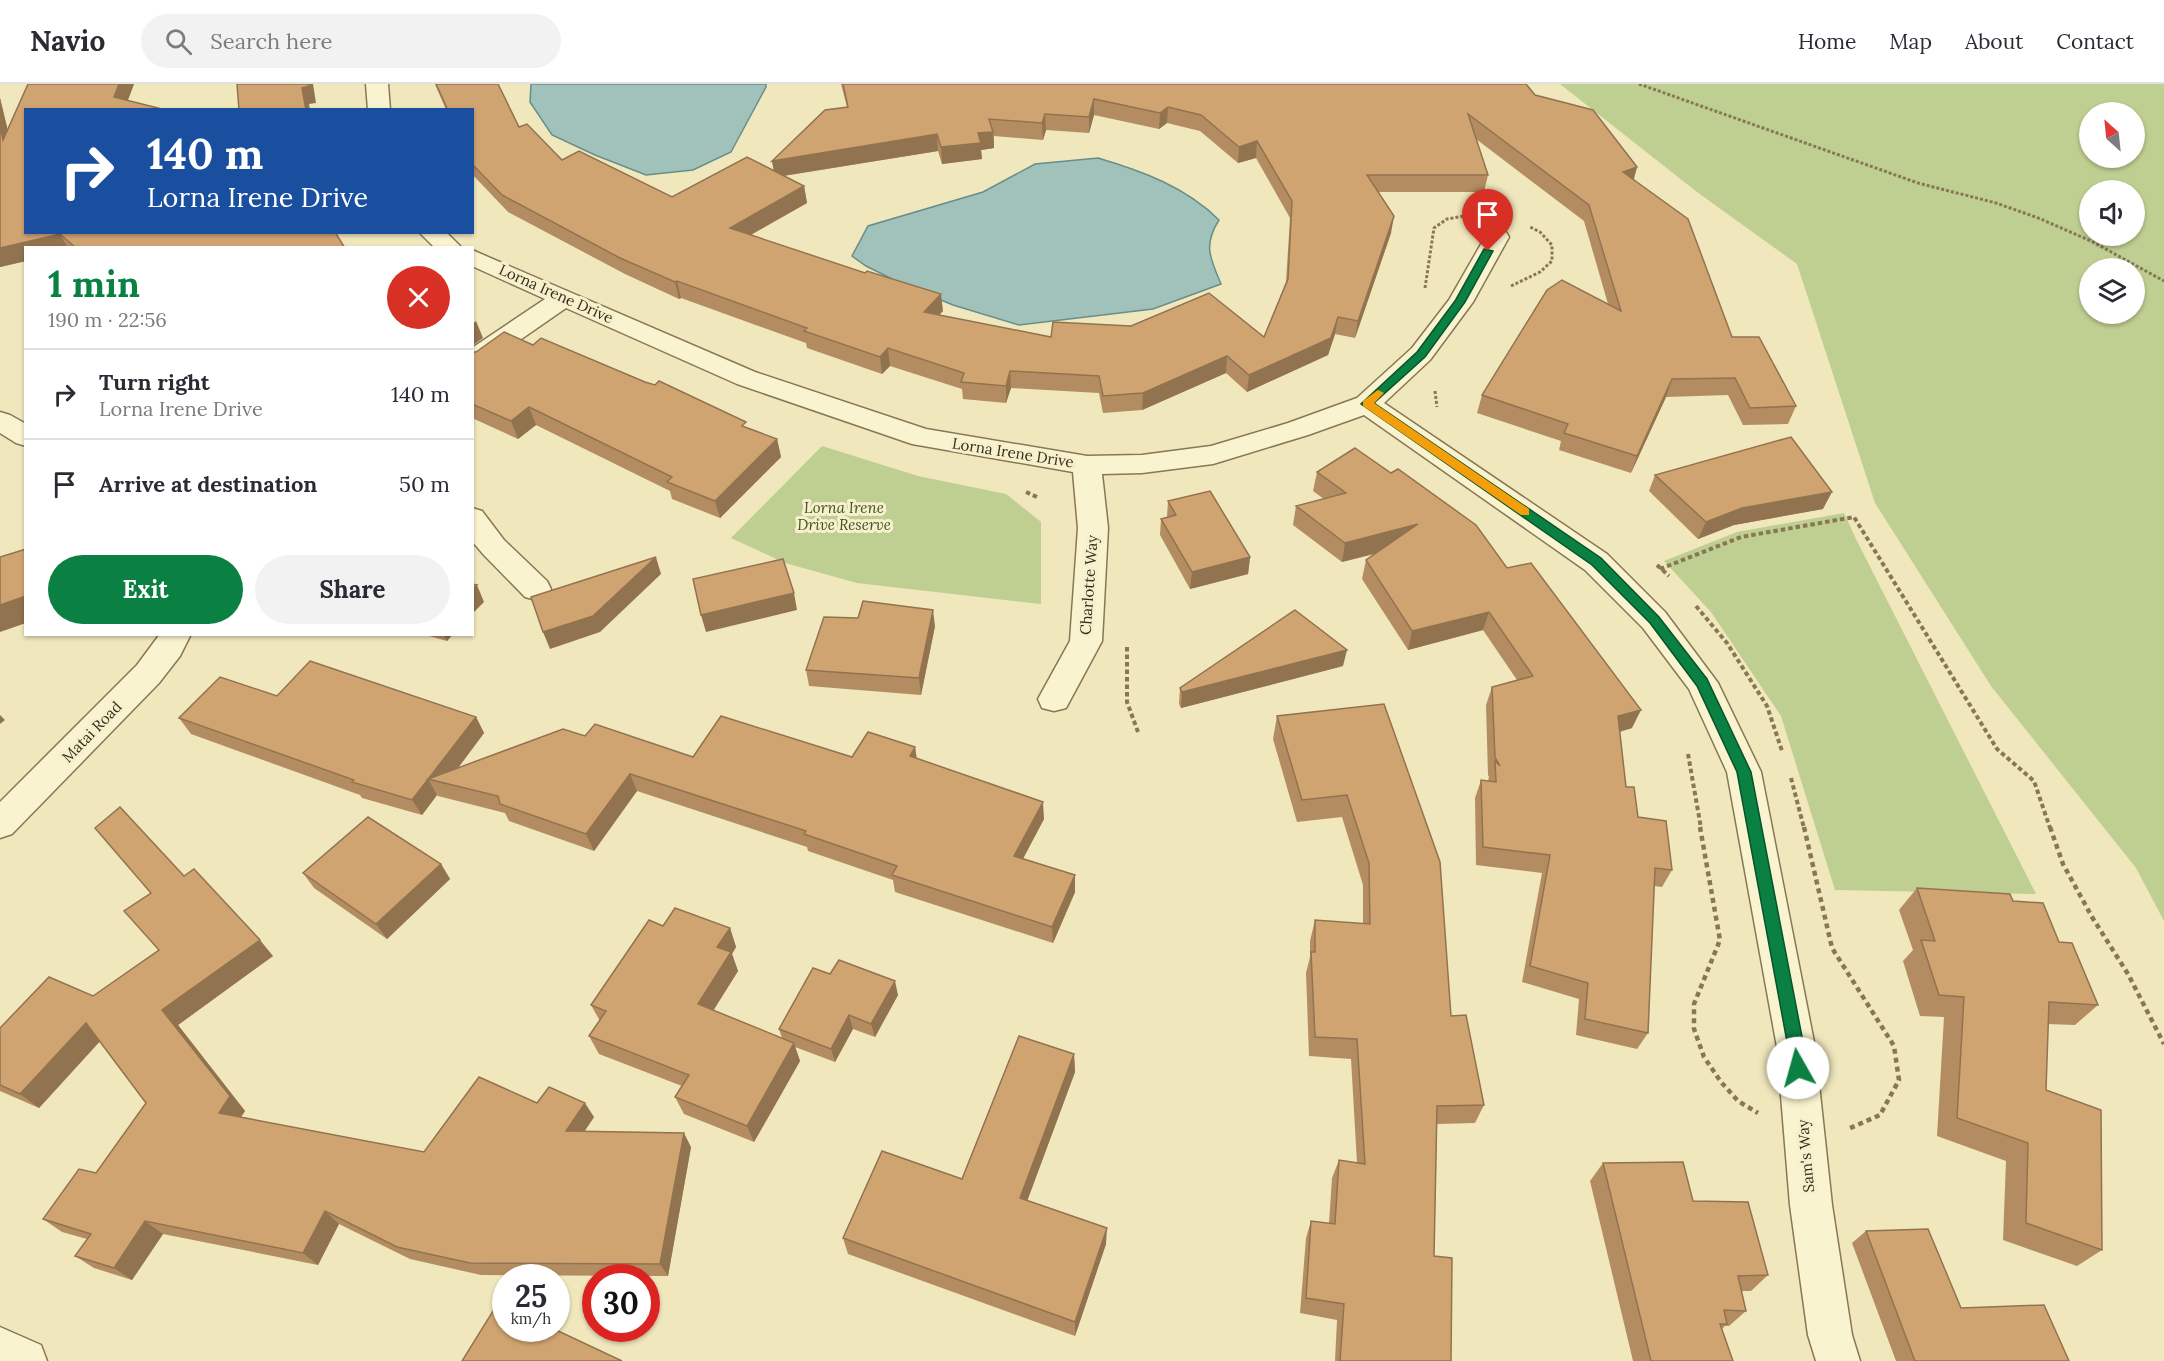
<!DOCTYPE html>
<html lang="en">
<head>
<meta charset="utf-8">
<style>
	body { margin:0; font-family:Lora,serif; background:#f2f2f3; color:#2b2b33; height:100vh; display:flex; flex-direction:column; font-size:22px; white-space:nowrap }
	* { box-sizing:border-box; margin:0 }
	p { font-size:20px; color:#7c7c81 }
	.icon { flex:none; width:33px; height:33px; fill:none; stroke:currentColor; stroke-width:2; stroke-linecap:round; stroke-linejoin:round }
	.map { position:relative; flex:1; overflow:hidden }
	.drawer { position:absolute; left:24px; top:162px; width:450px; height:390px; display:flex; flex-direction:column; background:#fff; border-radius:0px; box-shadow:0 2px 4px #0004 }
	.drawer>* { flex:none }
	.hud { position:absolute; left:24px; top:24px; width:450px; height:126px; border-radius:0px; box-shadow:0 2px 4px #0004; background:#1a4fa0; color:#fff; overflow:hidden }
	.needle { width:39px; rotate:333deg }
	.fabs { position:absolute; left:2079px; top:18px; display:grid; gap:12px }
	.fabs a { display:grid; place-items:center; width:66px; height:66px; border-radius:50%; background:#fff; box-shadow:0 2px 4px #0004; font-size:30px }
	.speed { position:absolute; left:492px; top:1180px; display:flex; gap:12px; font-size:30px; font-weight:700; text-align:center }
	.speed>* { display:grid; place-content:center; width:78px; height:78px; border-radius:50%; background:#fff; box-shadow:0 2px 4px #0004; line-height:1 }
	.speed small { font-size:15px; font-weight:400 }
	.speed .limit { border:9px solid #d22; background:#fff; color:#111 }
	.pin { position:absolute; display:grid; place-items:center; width:51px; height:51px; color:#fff; margin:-62px -26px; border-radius:50% 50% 50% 0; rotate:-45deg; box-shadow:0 0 6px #0007 }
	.pin .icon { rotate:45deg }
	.me { position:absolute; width:66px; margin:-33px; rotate:353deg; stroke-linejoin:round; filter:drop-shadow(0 0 4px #0008) }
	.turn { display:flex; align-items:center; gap:21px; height:126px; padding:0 24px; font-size:27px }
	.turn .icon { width:78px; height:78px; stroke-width:2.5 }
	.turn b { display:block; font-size:42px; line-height:51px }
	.round { display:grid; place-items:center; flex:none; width:63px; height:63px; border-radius:32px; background:#f2f2f3 }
	.headline { display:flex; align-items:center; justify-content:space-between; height:102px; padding:0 24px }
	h1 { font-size:36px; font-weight:700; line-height:45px; color:#0b8043 }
	.action { display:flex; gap:12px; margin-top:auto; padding:12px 24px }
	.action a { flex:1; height:69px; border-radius:36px; background:#0b8043; color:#fff; font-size:24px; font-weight:700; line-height:69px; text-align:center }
	.action a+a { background:#f2f2f3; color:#2b2b33 }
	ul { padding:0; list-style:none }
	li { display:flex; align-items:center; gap:18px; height:90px; padding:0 24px; border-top:2px solid #e1e1e2 }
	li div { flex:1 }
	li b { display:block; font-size:22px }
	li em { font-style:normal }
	header { display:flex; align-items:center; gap:36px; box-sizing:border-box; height:84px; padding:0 30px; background:#fff; border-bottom:2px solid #e1e1e2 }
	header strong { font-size:28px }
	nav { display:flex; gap:33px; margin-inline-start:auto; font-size:21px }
	.search { width:420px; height:54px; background:#f2f2f3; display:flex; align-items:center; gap:15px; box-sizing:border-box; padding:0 21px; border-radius:33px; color:#7c7c81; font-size:22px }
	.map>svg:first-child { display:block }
	.green { fill:#bfce91; fill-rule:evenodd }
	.water { fill:#a1c1bb; stroke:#688e8a; stroke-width:1.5 }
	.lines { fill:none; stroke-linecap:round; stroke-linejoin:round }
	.minor-casing { stroke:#875; stroke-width:3 }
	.path-far2 { stroke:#875; stroke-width:3; stroke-dasharray:3 2; stroke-linecap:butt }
	.path-far1 { stroke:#875; stroke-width:4; stroke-dasharray:4.5 3; stroke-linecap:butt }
	.path { stroke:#875; stroke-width:4.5; stroke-dasharray:5 4; stroke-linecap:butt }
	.minor { fill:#faf3d0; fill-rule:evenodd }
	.wall { fill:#b38d61; fill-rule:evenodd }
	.shaded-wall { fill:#92734f }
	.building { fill:#d0a471; stroke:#92734f; stroke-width:1.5 }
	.route { fill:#0b8043; stroke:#07532c; stroke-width:1.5 }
	.slow { fill:#f59e0b }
	.labels { text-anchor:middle; stroke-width:6; stroke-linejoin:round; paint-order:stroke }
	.street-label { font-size:15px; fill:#372c1b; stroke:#f7f0cd }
	.park-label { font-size:15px; font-style:italic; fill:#415421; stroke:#f7f0cd }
</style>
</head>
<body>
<header>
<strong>Navio</strong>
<div class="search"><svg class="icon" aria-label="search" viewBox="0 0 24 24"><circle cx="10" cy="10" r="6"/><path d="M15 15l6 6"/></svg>Search here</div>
<nav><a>Home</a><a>Map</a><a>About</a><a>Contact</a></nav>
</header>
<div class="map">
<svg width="2164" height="1277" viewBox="0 0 2164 1277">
	<rect width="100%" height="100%" fill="#f0e7bd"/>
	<path class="green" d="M1560,0H2164V837L2136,784L1991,602L1875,419L1797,180L1697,108ZM2090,28H2134V74H2090ZM2090,106H2134V152H2090ZM2090,184H2134V230H2090Z
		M822,362L918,392L1006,410L1041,438V520L857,499L785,479L731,454Z
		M1844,429L1856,455L2036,810L1835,806L1781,632L1711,528L1664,477L1737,448Z"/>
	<path class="water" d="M531,0H766V3L731,68L693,86L646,91L595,71L552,51L530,18Z
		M1098,74C1142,87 1186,103 1219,136C1203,161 1210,174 1221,200L1153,225L1019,241L953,221L900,199L866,182L852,172L868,142L983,108L1035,80Z"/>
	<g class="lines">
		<g class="minor-casing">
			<path id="minor" d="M366,0H388L390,26H368Z
				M1497,146L1506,148L1509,153L1473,218L1430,276L1384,319L1607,470L1665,528L1718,599L1761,688L1815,963L1832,1121L1852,1251L1860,1277H1816L1808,1251L1790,1121L1777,963L1727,688L1689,605L1643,544L1585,486L1364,331L1308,351L1213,380L1142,389L1102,390L1108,444L1102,557L1066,624L1054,627L1042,624L1038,615L1070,557L1078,444L1073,388L912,360L737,300L566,224L481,283L472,285V264L545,215L472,182V166L755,288L926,345L1087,372L1142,371L1211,362L1288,339L1357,314L1412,264L1449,216L1488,148Z
				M419,148H446L462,164H435Z
				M0,328L10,331L26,340V362L16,359L0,349Z
				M472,424L482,427L504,456L547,497L551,505L547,513L536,516L525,513L483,470L472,457Z
				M160,550H191L180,572L159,599L12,750L0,754V718L137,581Z
				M0,1243L41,1261L47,1277H0Z"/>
		</g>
		<path class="path-far2" d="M1639,0L1918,99L1996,119L2041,135L2093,158L2164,197
			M1511,202L1540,188L1552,177V161L1540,148L1530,143
			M1425,204L1434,144L1447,135L1470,131
			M1435,307L1437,323"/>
		<path class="path-far1" d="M1026,408L1039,414
			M1657,481L1669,492
			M1660,485L1741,453L1854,433L1997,665L2034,697L2050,744
			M1696,522L1727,559L1767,622L1782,667
			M1127,563V618L1138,648
			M1688,670L1701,744
			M1791,694L1804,744"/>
		<path class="path" d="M1700,743L1720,856L1694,920V945L1704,973L1721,998L1738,1017L1758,1029
			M1804,743L1832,864L1894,962L1899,996L1880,1031L1848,1045
			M2050,743L2063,780L2092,833L2128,890L2164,960"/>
		<use href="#minor" class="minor"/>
	</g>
	<path class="wall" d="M28,0H134L128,16L345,164H26V177L0,183V14L8,47Z
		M435,0H498L519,43L562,76L672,113L774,87L772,77L847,23L841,0H1526L1535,11L1637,83L1634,95L1732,253L1796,322L1788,340L1743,341L1728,311L1666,313L1631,389L1559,366L1561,357L1477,329L1482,311L1608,220L1584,137L1476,55L1488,91L1484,108H1378L1391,149L1355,254L1335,250L1328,271L1247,308L1226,289L1142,326L1103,329L1099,309L1011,304L1006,319L963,315L962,305L890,282L882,290L807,264L806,259L681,214L679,215L625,190L508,128L472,90V26H446ZM1094,31L1159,45L1167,39L1200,47L1238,79L1256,74L1290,134L1286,198L1264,253H1051L939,231L943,227L751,151L807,119L804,102L784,92L938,67L942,80L982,75L981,66L994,64V52L1043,56L1046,46L1089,49Z
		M533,261L777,355L781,373L720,434L672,415L670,407L536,341L518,355L472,334V268Z
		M1317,388L1507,484L1632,644L1620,648L1626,703L1638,733L1672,786L1662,803L1654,802L1648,949L1637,965L1576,951L1579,915L1522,898L1542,789L1476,781L1475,714L1481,696L1488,697L1489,693L1488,691L1486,621L1492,603L1517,596L1483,546L1408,566L1362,495L1366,476L1375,470L1342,478L1293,441L1296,422L1324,415L1313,407Z
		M1655,391L1823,425L1734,441L1698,455L1649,407Z
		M1168,417L1250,473L1248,490L1190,505L1160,451L1161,435L1167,433Z
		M858,534L935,542L921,611L809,602L806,586Z
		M422,550H453L447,557Z
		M1343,582L1181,624L1179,620L1180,604Z
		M277,612L476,633L484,649L458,684L585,652L693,673H852L915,663L917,675L1044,735L1023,775L1075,791V808L1053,859L895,808L893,796L808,767L807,763L637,707L594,767L509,737L505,729L438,712L437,711L422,731L362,714L360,711L191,650L179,634Z
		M1384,620L1451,932L1484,1021L1475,1039L1437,1040L1434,1172L1451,1277H1335L1337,1236L1300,1229L1306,1154L1311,1137L1329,1139L1332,1094L1339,1076L1357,1079L1351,975L1309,972L1306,889L1310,873V857L1315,836L1363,840V801L1342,733L1297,738L1273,655L1277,632Z
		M441,780L450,795L387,855L314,804L303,789Z
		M184,792L273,872L178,941L245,1027L241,1033L424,1068L537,1019L594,1033L584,1048L691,1063L668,1192L481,1191L410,1175L339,1140L318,1181L163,1150L132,1196L94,1184L75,1172L87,1155L62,1148L43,1135L96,1089L146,1019L100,957L39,1024L0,1007V944L93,912L159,866Z
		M1917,804L2013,817L2059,858L2098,921L2075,941L2048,940L2046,1006L2102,1166L2077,1182L2003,1156L2006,1077L1937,1052L1944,933L1920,932L1903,877L1913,866L1899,826Z
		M663,842L730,844L736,863L732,870L738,887L713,927L782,954L779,945L830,890L898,911L875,953L853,945L835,978L795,963L800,977L754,1058L684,1030L675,1013L682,1002L599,970L589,952L600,937L591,921Z
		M1074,970L1075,988L1027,1117L1106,1160L1075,1252L848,1170L843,1154L962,1095Z
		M1603,1079L1693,1117L1768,1191L1751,1207H1741L1746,1227L1729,1242H1725L1722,1245L1733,1277H1633L1590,1097Z
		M1866,1147L1961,1224L2069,1277H1896L1852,1159Z"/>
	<path class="shaded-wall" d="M119,0H134L124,26L114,13Z
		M309,0H313L316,19L309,20L310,26H306L302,4Z
		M0,14L14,73L3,56L0,41Z
		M1094,15V31L1089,49V33Z
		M1168,23L1167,39L1159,45L1160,29Z
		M1045,30L1046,46L1043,56L1042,39Z
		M993,48L994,64L981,66L982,75L942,80L941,63L978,49Z
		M937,50L938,67L775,93L772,77Z
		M1257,57L1256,74L1238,79L1239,63Z
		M1637,83L1632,100L1623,88Z
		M804,102L807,119L734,160L730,144Z
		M1394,132L1391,149L1355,254L1358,237Z
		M60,150L68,164H26V177L0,183V164Z
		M677,197L681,214L679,215L675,198Z
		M941,210L943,227L925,245L924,228Z
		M1338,233L1335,250L1328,271L1247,308L1249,291Z
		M476,237L483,254L472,262V240Z
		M888,264L890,282L882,290L880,273Z
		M1227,272L1226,289L1142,326L1143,309Z
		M1010,287L1011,304L1006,319V302Z
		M1672,295L1666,313L1631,389L1637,372Z
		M529,323L536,341L518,355L511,337Z
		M777,355L781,373L720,434L715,417Z
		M1832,408L1823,425L1734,441L1698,455L1706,438L1742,424Z
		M1418,440L1413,459L1342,478L1345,459Z
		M656,473L661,490L600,548L550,565L543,548Z
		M1250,473L1248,490L1190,505L1192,488Z
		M477,501L484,518L472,530V505Z
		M794,509L797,526L706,548L701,531Z
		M26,512V539L0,548V521Z
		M933,526L935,542L921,611L919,594Z
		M1489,528L1483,546L1408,566L1412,547Z
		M443,550H453L447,557Z
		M1347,566L1343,582L1181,624L1182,608Z
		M1641,626L1632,644L1609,650L1618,632Z
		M0,631L5,636L0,640Z
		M476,633L484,649L446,700L428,695L437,711L422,731L412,716Z
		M915,663L917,680L910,672Z
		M630,690L637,707L594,767L586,750Z
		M1043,718L1044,735L1015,789L1014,772Z
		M441,780L450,795L387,855L376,840Z
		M1075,791V808L1053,859L1052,843Z
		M730,844L736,863L732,870L738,887L706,938L698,920L717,863Z
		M260,856L273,872L178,941L245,1027L234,1043L219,1029L162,926Z
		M895,897L898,911L875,953L871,940Z
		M849,931L853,945L835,978L831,965Z
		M86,939L103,954L39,1024L20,1010Z
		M794,959L800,977L754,1058L747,1042Z
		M1074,970L1075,988L1022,1131L1020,1114Z
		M585,1019L594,1033L575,1061L566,1047Z
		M684,1049L691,1063L668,1192L660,1180Z
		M325,1127L339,1140L318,1181L303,1169Z
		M145,1137L163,1150L132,1196L114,1184Z
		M1107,1144L1106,1160L1075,1252V1238Z"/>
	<path class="building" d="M28,0H119L114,13L166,26H26V148H335L345,164H76L60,150L0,164V41L3,56Z
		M237,0H309V2L302,4L306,26H239Z
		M436,0H498L519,43L527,40L562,76L579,67L672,113L747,73L804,102L730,144L865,189L867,187L941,210L924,228L1051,253L1053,238L1131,242L1209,209L1264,253L1288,195L1292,117L1257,57L1239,63L1201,31L1168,23L1160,29L1094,15L1089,33L1045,30L1042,39L989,35L993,48L978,49L981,59L941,63L937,50L772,77L825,26L848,23L843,0H1526L1535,11L1593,26L1637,83L1623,88L1688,135L1732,253H1759L1796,322L1750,324L1735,294L1672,295L1637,372L1564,349L1568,340L1482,311L1547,206L1562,196L1621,227L1589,121L1468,30L1488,91H1367L1394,132L1358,237L1338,233L1331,254L1249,291L1227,272L1143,309L1103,312L1099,292L1010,287L1006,302L961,298L964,289L888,264L880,273L804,247L807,244L677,197L675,198L620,174L502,111L472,80V26H448Z
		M504,248L533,261L541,254L645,298L655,301L659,297L746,338L742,342L777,355L715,417L667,398L672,393L529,323L511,337L472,320V268H476Z
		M1791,353L1832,408L1742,424L1706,438L1655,391Z
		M1355,364L1391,389L1398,385L1476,441L1507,484L1531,479L1641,626L1618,632L1626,703H1634L1638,733L1666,737L1672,786L1655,784L1648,949L1585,935L1588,899L1530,882L1550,771L1483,763L1481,696L1496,698L1495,677L1500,682L1495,673L1492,603L1533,592L1489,528L1412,547L1366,476L1418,440L1345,459L1296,422L1346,409L1317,388Z
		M1210,407L1250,473L1192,488L1161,435L1176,431L1168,417Z
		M26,465V512L0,521V473Z
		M656,473L593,532L543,548L531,513Z
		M783,475L794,509L701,531L693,495Z
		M472,500L477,501L472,505Z
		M863,517L933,526L919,594L806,586L824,533L858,534Z
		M1295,526L1347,566L1182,608L1180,604Z
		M310,577L476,633L412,716L352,698L354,696L179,634L220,593L277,612Z
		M1384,620L1440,778L1451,932L1466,931L1484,1021L1437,1022L1434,1172L1452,1174L1451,1277H1340L1344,1220L1306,1214L1311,1137L1335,1140L1339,1076L1365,1080L1357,955L1315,953L1311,868H1315V836L1370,840L1369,779L1347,711L1302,716L1277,632Z
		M721,632L852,673L868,648L915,663L910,672L1043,718L1014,772L1075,791L1052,843L892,791L897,782L804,750L806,747L630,690L586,750L500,720L498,712L428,695L563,645L585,652L595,640L693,673Z
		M120,723L184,792L194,785L260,856L162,926L230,1012L219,1029L424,1068L479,993L537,1019L549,1003L585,1019L566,1047L684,1049L660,1180L470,1179L397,1163L325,1127L303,1169L145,1137L114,1184L75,1172L91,1150L43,1135L79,1085L96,1089L146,1019L86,939L20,1010L0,1001V944L49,893L93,912L159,866L124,827L151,809L95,744Z
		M368,733L441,780L376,840L303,789Z
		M1917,804L2010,810L2013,817L2043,819L2059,858L2072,859L2098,921L2049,918L2046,1006L2101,1026L2102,1166L2026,1139L2028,1059L1957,1034L1964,913L1939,911L1921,856L1935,857Z
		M675,824L730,844L717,863L731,868L698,920L794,959L747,1042L675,1013L689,991L589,952L606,927L591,921L649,836L663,842Z
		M839,876L895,897L871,940L849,931L831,965L779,945L813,884L830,890Z
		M1019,952L1074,970L1020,1114L1107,1144L1075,1238L843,1154L882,1067L962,1095Z
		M1683,1078L1693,1117L1748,1118L1768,1191L1738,1192L1746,1227L1724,1226L1727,1240H1720L1733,1277H1651L1603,1079Z
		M1928,1145L1961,1224L2044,1221L2069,1277H1915L1866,1147Z
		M498,1219L506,1223V1245H554L622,1277H462Z"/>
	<path class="route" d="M1484,165L1493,167L1465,218L1425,273L1374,319L1601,474L1659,533L1707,595L1751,688L1804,963L1806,984L1804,989L1798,992L1793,989L1788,963L1737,688L1697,602L1650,539L1592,481L1361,320L1417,268L1455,217Z"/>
	<path class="slow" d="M1378,306L1384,309L1374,319L1529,425V431H1521L1363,322V317Z"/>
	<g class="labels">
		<g class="street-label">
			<text transform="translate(556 210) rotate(24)" y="5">Lorna Irene Drive</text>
			<text transform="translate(1013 369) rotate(9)" y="5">Lorna Irene Drive</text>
			<text transform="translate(1089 501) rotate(-86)" y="5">Charlotte Way</text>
			<text transform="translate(92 648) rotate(-46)" y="5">Matai Road</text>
			<text transform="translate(1806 1072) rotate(-95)" y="5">Sam's Way</text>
		</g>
		<g class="park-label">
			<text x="844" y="429">Lorna Irene<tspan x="844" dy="17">Drive Reserve</tspan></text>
		</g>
	</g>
</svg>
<div class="fabs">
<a><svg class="needle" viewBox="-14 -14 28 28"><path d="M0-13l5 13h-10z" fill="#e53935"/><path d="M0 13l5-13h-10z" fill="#7c7c81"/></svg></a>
<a><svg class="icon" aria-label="sound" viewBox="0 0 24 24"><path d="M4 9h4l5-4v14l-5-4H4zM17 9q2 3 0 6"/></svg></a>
<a><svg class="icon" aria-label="layers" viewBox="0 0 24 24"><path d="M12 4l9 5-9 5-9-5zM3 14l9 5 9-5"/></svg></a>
</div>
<div class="speed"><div>25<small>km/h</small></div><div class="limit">30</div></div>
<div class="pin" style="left:1488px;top:167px;background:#d93025"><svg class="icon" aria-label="arrive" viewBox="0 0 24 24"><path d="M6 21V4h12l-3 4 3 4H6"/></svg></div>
<svg class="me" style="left:1798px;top:984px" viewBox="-20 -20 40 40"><circle r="19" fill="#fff"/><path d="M0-13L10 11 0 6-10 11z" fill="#0b8043"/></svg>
<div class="hud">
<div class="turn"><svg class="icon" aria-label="right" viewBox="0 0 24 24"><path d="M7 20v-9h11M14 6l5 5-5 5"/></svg><div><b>140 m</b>Lorna Irene Drive</div></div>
</div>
<section class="drawer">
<div class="headline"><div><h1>1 min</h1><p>190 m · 22:56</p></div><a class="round" style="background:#d93025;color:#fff"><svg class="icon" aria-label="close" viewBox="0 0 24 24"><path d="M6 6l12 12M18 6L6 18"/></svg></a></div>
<ul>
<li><svg class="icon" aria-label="right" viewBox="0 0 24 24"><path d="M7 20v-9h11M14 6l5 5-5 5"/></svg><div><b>Turn right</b><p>Lorna Irene Drive</p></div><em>140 m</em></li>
<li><svg class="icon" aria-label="arrive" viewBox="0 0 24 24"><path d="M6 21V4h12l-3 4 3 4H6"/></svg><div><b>Arrive at destination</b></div><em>50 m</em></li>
</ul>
<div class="action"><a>Exit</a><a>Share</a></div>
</section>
</div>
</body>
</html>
